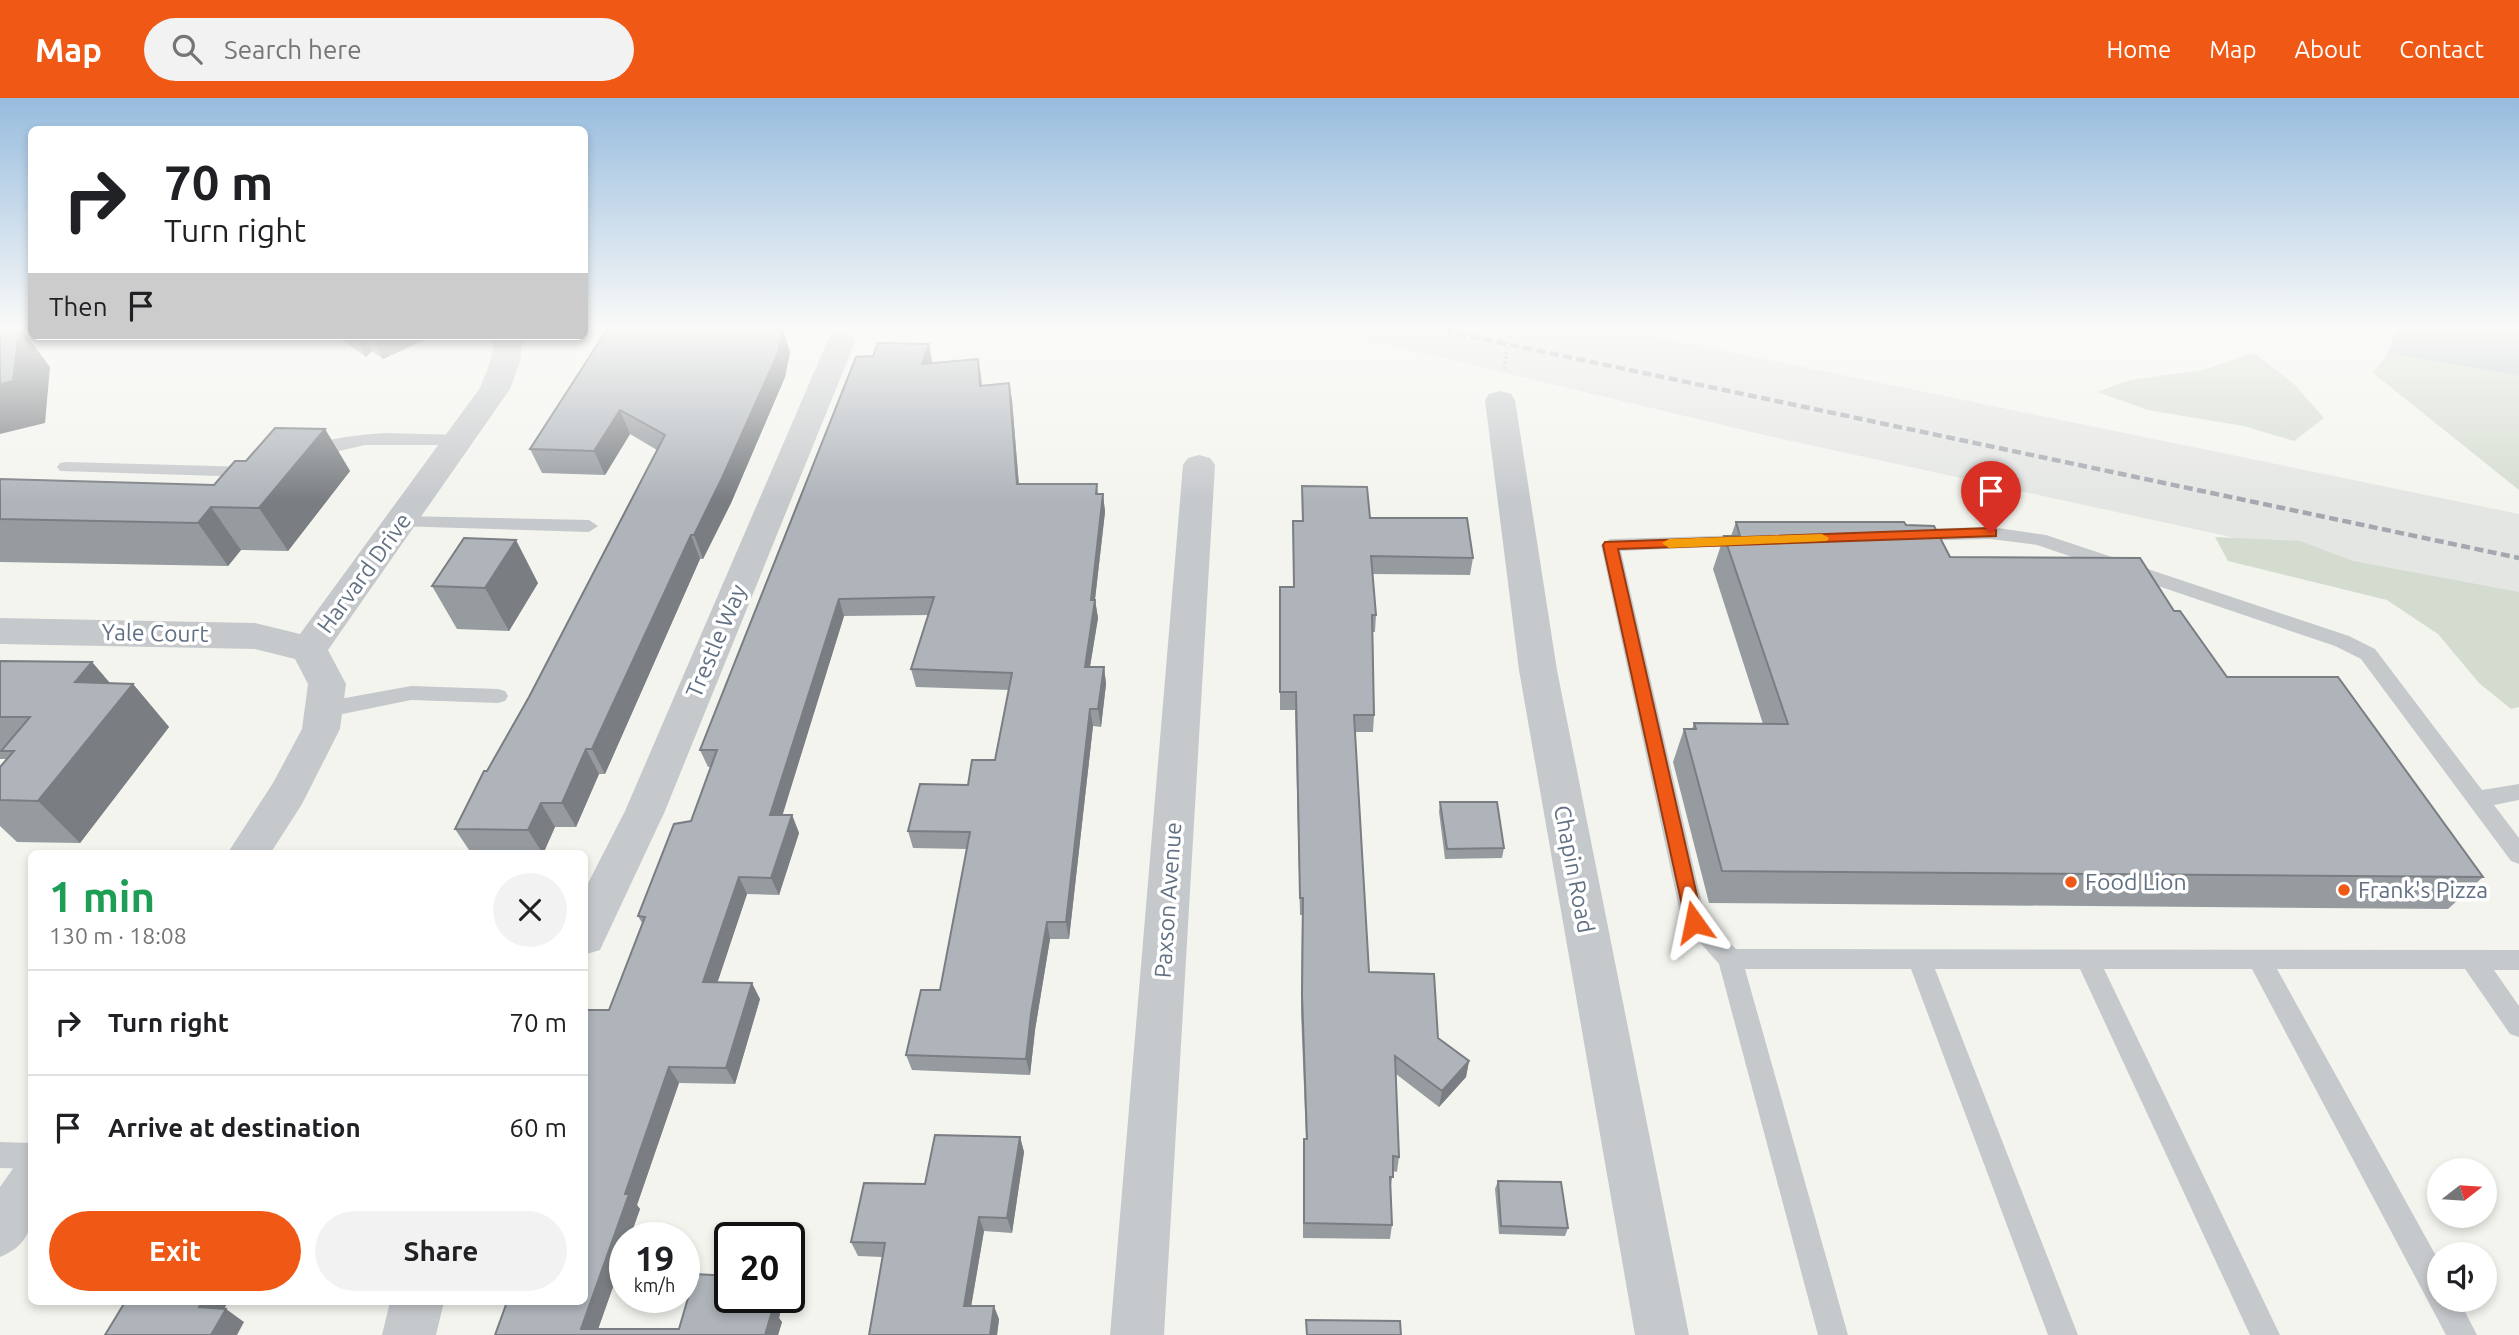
<!DOCTYPE html>
<html lang="en">
<head>
<meta charset="utf-8">
<style>
	body { margin:0; font-family:Ubuntu,sans-serif; background:#f2f2f2; color:#202124; height:100vh; display:flex; flex-direction:column; font-size:26px; white-space:nowrap }
	* { box-sizing:border-box; margin:0 }
	p { font-size:23px; color:#757577 }
	.icon { flex:none; width:38px; height:38px; fill:none; stroke:currentColor; stroke-width:2; stroke-linecap:round; stroke-linejoin:round }
	.map { position:relative; flex:1; overflow:hidden }
	.details { position:absolute; left:28px; top:752px; width:560px; height:455px; display:flex; flex-direction:column; background:#fff; border-radius:10px; box-shadow:0 4px 10px #0003 }
	.details>* { flex:none }
	.top-card { position:absolute; left:28px; top:28px; width:560px; height:214px; border-radius:10px; box-shadow:0 4px 10px #0003; background:#fff; color:#202124; overflow:hidden }
	.needle { width:46px; rotate:73deg }
	.fabs { position:absolute; left:2427px; top:1060px; display:grid; gap:14px }
	.fabs a { display:grid; place-items:center; width:70px; height:70px; border-radius:50%; background:#fff; box-shadow:0 4px 10px #0003; font-size:35px }
	.speed { position:absolute; left:609px; top:1124px; display:flex; gap:14px; font-size:35px; font-weight:700; text-align:center }
	.speed>* { display:grid; place-content:center; width:91px; height:91px; border-radius:50%; background:#fff; box-shadow:0 4px 10px #0003; line-height:1 }
	.speed small { font-size:18px; font-weight:400 }
	.speed .limit { border:4px solid #111; border-radius:10px; background:#fff; color:#111 }
	.pin { position:absolute; display:grid; place-items:center; width:60px; height:60px; color:#fff; margin:-72px -30px; border-radius:50% 50% 50% 0; rotate:-45deg; box-shadow:0 0 7px #0007 }
	.pin .icon { rotate:45deg }
	.me { position:absolute; width:77px; margin:-38px; rotate:348deg; stroke-linejoin:round; filter:drop-shadow(0 0 5px #0008) }
	.turn { display:flex; align-items:center; gap:24px; height:147px; padding:0 21px; font-size:32px }
	.turn .icon { width:91px; height:91px; stroke-width:2.5 }
	.turn b { display:block; font-size:49px; line-height:60px }
	.then { display:flex; align-items:center; height:66px; padding:0 21px; background:#0003; gap:14px; font-size:26px }
	.round { display:grid; place-items:center; flex:none; width:74px; height:74px; border-radius:37px; background:#f2f2f2 }
	.overview { display:flex; align-items:center; justify-content:space-between; height:119px; padding:0 21px }
	h1 { font-size:42px; font-weight:700; line-height:52px; color:#1e9e55 }
	.primary-button { display:flex; gap:14px; margin-top:auto; padding:14px 21px }
	.primary-button a { flex:1; height:80px; border-radius:42px; background:#ef5915; color:#fff; font-size:28px; font-weight:700; line-height:80px; text-align:center }
	.primary-button a+a { background:#f2f2f2; color:#202124 }
	ul { padding:0; list-style:none }
	li { display:flex; align-items:center; gap:21px; height:105px; padding:0 21px; border-top:2px solid #e0e0e0 }
	li div { flex:1 }
	li b { display:block; font-size:26px }
	li em { font-style:normal }
	header { display:flex; align-items:center; gap:42px; box-sizing:border-box; height:98px; padding:0 35px; background:#ef5915; color:#fff }
	header strong { font-size:33px }
	nav { display:flex; gap:38px; margin-inline-start:auto; font-size:24px }
	.search { width:490px; height:63px; background:#f2f2f2; display:flex; align-items:center; gap:18px; box-sizing:border-box; padding:0 24px; border-radius:38px; color:#757577; font-size:26px }
	.map>svg:first-child { display:block }
	.built { fill:#e4e6e3 }
	.green { fill:#d4dcd0 }
	.water { fill:#bec9ce }
	.lines { fill:none; stroke-linecap:round; stroke-linejoin:round }
	.path { stroke:#bfc0c2; stroke-width:3.5; stroke-dasharray:2.5 2.5; stroke-linecap:butt }
	.lane { fill:#c6c9cc; fill-rule:evenodd }
	.street { fill:#c6c9cc; fill-rule:evenodd }
	.rail { stroke:#a3a8af; stroke-width:4.5; stroke-dasharray:9 4.5; stroke-linecap:butt }
	.wall { fill:#969ba0 }
	.shaded-wall { fill:#7a7e82 }
	.building { fill:#aeb4ba; stroke:#7a7e82; stroke-width:2 }
	.route { fill:#ef5915; stroke:#9b3a0e; stroke-width:2 }
	.slow { fill:#f59e0b }
	.poi-dot { fill:#ef5915; stroke:#fff; stroke-width:2.5 }
	.labels { text-anchor:middle; stroke-width:7; stroke-linejoin:round; paint-order:stroke }
	.street-label { font-size:23px; fill:#617183; stroke:#fff }
	.poi-label { font-size:23px; fill:#617183; stroke:#fff; text-anchor:start }
</style>
</head>
<body>
<header>
<strong>Map</strong>
<div class="search"><svg class="icon" aria-label="search" viewBox="0 0 24 24"><circle cx="10" cy="10" r="6"/><path d="M15 15l6 6"/></svg>Search here</div>
<nav><a>Home</a><a>Map</a><a>About</a><a>Contact</a></nav>
</header>
<div class="map">
<svg width="2519" height="1237" viewBox="0 0 2519 1237">
	<rect width="100%" height="100%" fill="#f4f4ef"/>
	<path class="built" d="M1316,230H1613L2519,416V502L1773,339Z"/>
	<path class="green" d="M2254,255L2294,286L2324,320L2294,343L2244,328L2148,312L2097,294L2130,282L2203,272Z
		M2388,255L2519,278V392L2373,275Z
		M2215,439L2300,443L2353,463L2519,494V609L2511,611L2479,585L2438,536L2387,502L2228,463Z"/>
	<path class="water" d="M2397,230H2519V278L2388,255Z"/>
	<g class="lines">
		<path class="path" d="M1504,271L1510,230"/>
		<path class="lane" d="M384,335L461,337L470,342L461,347H365L309,360L300,355C314,340 363,337 384,335Z
			M66,364L252,369L261,374L252,379L60,373L57,369L60,365Z
			M401,418L589,422L598,428L589,434L395,428L392,424L395,420Z
			M1991,429L2046,437L2349,538L2375,551L2482,692L2519,686V702L2494,707L2519,740V766L2511,763L2361,561L2335,548L2037,447L1991,441L1910,443L1901,437L1910,431Z
			M1748,437L1757,443L1755,447L1621,453L1705,819L1736,851L2519,852V872H2494L2519,908V939L2510,936L2465,871H2277L2440,1165V1202H2459L2477,1237H2446L2252,871H2104L2280,1237H2250L2080,871H1935L2078,1237H2048L1911,871H1745L1848,1237H1818L1719,866L1682,824L1601,447L1610,441Z
			M411,588L498,591L505,593L508,598L505,603L498,605L411,602L323,620L316,617L313,612L316,607L323,604Z
			M0,1044L32,1045V1071L0,1070Z"/>
		<path class="street" d="M841,235L851,238L855,244L665,713L600,852L584,857V793L625,713L827,244L831,238Z
			M495,238H523L520,264L510,291L328,552L346,586L340,631L302,706L270,756H227L273,685L302,631L308,586L295,561L255,551L0,546V520L255,525L300,536L480,290L490,264Z
			M1500,293L1511,296L1515,302L1557,572L1689,1237H1635L1519,572L1485,302L1489,296Z
			M1199,357L1210,360L1215,367L1164,1237H1110L1183,367L1188,360Z
			M32,1062C32,1102 44,1142 0,1159V1089L14,1069Z
			M390,1204H444L436,1237H382Z"/>
		<path class="rail" d="M1431,230L2519,460"/>
	</g>
	<path class="wall" d="M608,230L790,254L785,279L731,405L703,461H700L605,676H599L576,729H555L543,756L471,755L455,731L529,599L657,352L630,336L605,377L542,375L530,351Z
		M336,238H422L424,242L383,261L372,253L366,259Z
		M978,261L982,288L1009,285L1012,302L1019,386H1097L1098,396H1103L1105,414L1095,502L1098,520L1090,569H1104L1106,586L1101,629L1093,628L1069,841H1050L1035,932L1030,977L912,972L906,957L940,892L967,751L913,750L908,733L968,687L995,662L1009,592L916,589L911,571L929,517L844,518L782,717H792L799,735L779,797L747,796L717,884L760,901L735,986L679,985L637,1107L640,1111L630,1139H625V1155L598,1231H679L730,1199H784L779,1220L782,1224L778,1237H495L609,912L642,825L638,818L691,723L711,669H708L700,652L932,263L931,265Z
		M325,331L350,373L288,453L241,452L228,468L0,464V381L214,387L246,363Z
		M1302,388L1370,420L1473,460L1470,477L1373,476L1376,517L1375,534H1373L1374,617L1373,634H1355L1369,874L1438,940L1469,963L1466,979L1439,1009L1396,976L1399,1059L1397,1074L1393,1073L1390,1094L1392,1127L1390,1141L1303,1140V1056L1304,1041H1306L1301,914L1302,817H1300L1295,612H1280V489H1293V423H1302Z
		M1736,424L1906,427L1950,459L2174,513L2227,579L2483,779L2448,811L1709,805L1673,664L1684,631H1692L1694,625L1763,626L1713,471L1724,438H1731Z
		M538,485L509,533L457,531L432,488Z
		M0,563L92,564L109,585L133,586L169,629L80,745L17,744L0,728V669L7,661H0Z
		M1440,704L1504,750L1502,760L1445,761L1439,714Z
		M1020,1039L1024,1054L1012,1135L984,1133L971,1208L999,1221L997,1237H869L882,1159L858,1158L851,1144L925,1086Z
		M1498,1083L1568,1130L1565,1138L1499,1136L1495,1091Z"/>
	<path class="shaded-wall" d="M19,230H21L50,269L45,325L0,336V286Z
		M783,231L790,254L785,279L731,405L703,461L694,437Z
		M355,238H364L372,253L366,259Z
		M371,238H422L424,242L383,261Z
		M929,246L932,263L925,283L922,266Z
		M978,261L981,278L983,305L980,288Z
		M1009,285L1012,302L1020,403L1017,386Z
		M620,312L630,336L605,377L594,353Z
		M325,331L350,373L288,453L259,410Z
		M1103,396L1105,414L1093,518L1095,502L1098,520L1087,586L1085,569L1091,502Z
		M211,409L241,452L228,468L198,425Z
		M691,437L700,461L605,676L592,651Z
		M516,442L538,485L509,533L485,490Z
		M839,501L844,518L777,735L770,717Z
		M92,564L122,599L133,586L169,629L80,745L38,703L75,584Z
		M1104,569L1106,586L1101,629L1098,611Z
		M1090,611L1093,628L1069,841L1066,824Z
		M586,651L599,676L576,729L562,705Z
		M541,705L555,729L543,756L528,732Z
		M792,717L799,735L779,797L771,780Z
		M739,779L747,796L712,901L703,884Z
		M1047,824L1050,841L1035,932L1030,977L1026,961L1031,916Z
		M752,885L760,901L735,986L726,970Z
		M1469,963L1466,979L1439,1009L1442,993Z
		M669,969L679,985L637,1107L640,1111L630,1139H625V1155L596,1237L581,1231L625,1096Z
		M1020,1039L1024,1054L1012,1135L1007,1120Z
		M979,1119L984,1133L969,1221L964,1208Z
		M772,1199H784L779,1220L782,1224L778,1237H765L769,1210Z
		M202,1204H228L218,1222L199,1209Z
		M994,1208L999,1221L997,1237H990Z
		M226,1211L244,1224L237,1237H211Z"/>
	<path class="building" d="M8,230H19L13,283L0,286V232Z
		M608,230L783,231L778,255L722,380L694,437H691L592,651H586L562,705H541L528,732L455,731L484,673H487L529,599L665,337L620,312L594,353L530,351Z
		M878,245L929,246L922,266L978,261L980,288L1009,285L1017,386H1097L1096,396H1103L1091,502H1095L1085,569H1104L1098,611H1090L1066,824H1047L1031,916L1026,961L906,957L921,892H940L970,734L908,733L920,686L968,687L972,662H995L1012,575L911,571L934,499L839,501L770,717H792L771,780L739,779L703,884L752,885L726,970L669,969L625,1096H629L581,1231H679L695,1176L730,1178V1199H772L769,1210H773L765,1237H495L507,1204H584V918L587,912H609L645,819L638,818L674,726L691,723L717,652H700L856,259L873,258Z
		M275,330L325,331L259,410L211,409L198,425L0,421V381L214,387L235,363H246Z
		M1302,388L1367,389L1370,420H1467L1473,460L1371,458L1376,517H1372L1374,617H1354L1369,874L1434,876L1438,940L1469,963L1442,993L1395,958L1399,1059L1393,1058V1079H1390L1392,1127L1304,1125V1041H1307L1302,897L1303,800H1300L1296,594H1280V489H1294L1293,423H1303Z
		M1736,424H1904L1906,427L1934,428L1950,459L2140,460L2174,513H2180L2227,579H2338L2483,779L1722,773L1684,631H1696L1694,625L1788,626L1724,438H1740Z
		M464,440L516,442L485,490L432,488Z
		M0,563L92,564L75,584L133,586L38,703L0,702V669L14,653H1L30,619H0Z
		M1440,704H1497L1504,750L1447,751Z
		M935,1037L1020,1039L1007,1120L979,1119L964,1208H994L990,1237H869L885,1145L851,1144L864,1085L925,1086Z
		M1498,1083L1561,1084L1568,1130L1501,1128Z
		M125,1204H202L199,1209L226,1211L211,1237H105Z
		M1306,1222L1400,1223L1401,1237H1307Z"/>
	<linearGradient id="sky" x2="0" y2="1"><stop stop-color="#97bcde"/><stop offset="0.57" stop-color="#fafaf8"/><stop offset="1" stop-color="#fafaf8" stop-opacity="0"/></linearGradient>
	<rect width="2519" height="403" fill="url(#sky)"/>
	<path class="route" d="M1991,430L1996,432V438L1618,451L1703,824L1700,830L1694,832L1687,830L1603,447L1605,444Z"/>
	<path class="slow" d="M1822,436L1829,440L1827,443L1669,450L1662,445L1669,441Z"/>
	<g class="poi-dot">
		<circle cx="2071" cy="784" r="7"/>
		<circle cx="2344" cy="792" r="7"/>
	</g>
	<g class="labels">
		<g class="street-label">
			<text transform="translate(364 475) rotate(-54)" y="8">Harvard Drive</text>
			<text transform="translate(155 535) rotate(1)" y="8">Yale Court</text>
			<text transform="translate(716 543) rotate(-67)" y="8">Trestle Way</text>
			<text transform="translate(1574 771) rotate(79)" y="8">Chapin Road</text>
			<text transform="translate(1168 802) rotate(-86)" y="8">Paxson Avenue</text>
		</g>
		<g class="poi-label">
			<text x="2085" y="792">Food Lion</text>
			<text x="2358" y="800">Frank's Pizza</text>
		</g>
	</g>
</svg>
<div class="fabs">
<a><svg class="needle" viewBox="-14 -14 28 28"><path d="M0-13l5 13h-10z" fill="#e53935"/><path d="M0 13l5-13h-10z" fill="#757577"/></svg></a>
<a><svg class="icon" aria-label="sound" viewBox="0 0 24 24"><path d="M4 9h4l5-4v14l-5-4H4zM17 9q2 3 0 6"/></svg></a>
</div>
<div class="speed"><div>19<small>km/h</small></div><div class="limit">20</div></div>
<div class="pin" style="left:1991px;top:435px;background:#d93025"><svg class="icon" aria-label="arrive" viewBox="0 0 24 24"><path d="M6 21V4h12l-3 4 3 4H6"/></svg></div>
<svg class="me" style="left:1694px;top:824px" viewBox="-20 -20 40 40"><path d="M0-17L14 15 0 8-14 15z" fill="#ef5915" stroke="#fff" stroke-width="4"/></svg>
<div class="top-card">
<div class="turn"><svg class="icon" aria-label="right" viewBox="0 0 24 24"><path d="M7 20v-9h11M14 6l5 5-5 5"/></svg><div><b>70 m</b>Turn right</div></div>
<div class="then">Then<svg class="icon" aria-label="arrive" viewBox="0 0 24 24"><path d="M6 21V4h12l-3 4 3 4H6"/></svg></div>
</div>
<section class="details">
<div class="overview"><div><h1>1 min</h1><p>130 m · 18:08</p></div><a class="round"><svg class="icon" aria-label="close" viewBox="0 0 24 24"><path d="M6 6l12 12M18 6L6 18"/></svg></a></div>
<ul>
<li><svg class="icon" aria-label="right" viewBox="0 0 24 24"><path d="M7 20v-9h11M14 6l5 5-5 5"/></svg><div><b>Turn right</b></div><em>70 m</em></li>
<li><svg class="icon" aria-label="arrive" viewBox="0 0 24 24"><path d="M6 21V4h12l-3 4 3 4H6"/></svg><div><b>Arrive at destination</b></div><em>60 m</em></li>
</ul>
<div class="primary-button"><a>Exit</a><a>Share</a></div>
</section>
</div>
</body>
</html>
